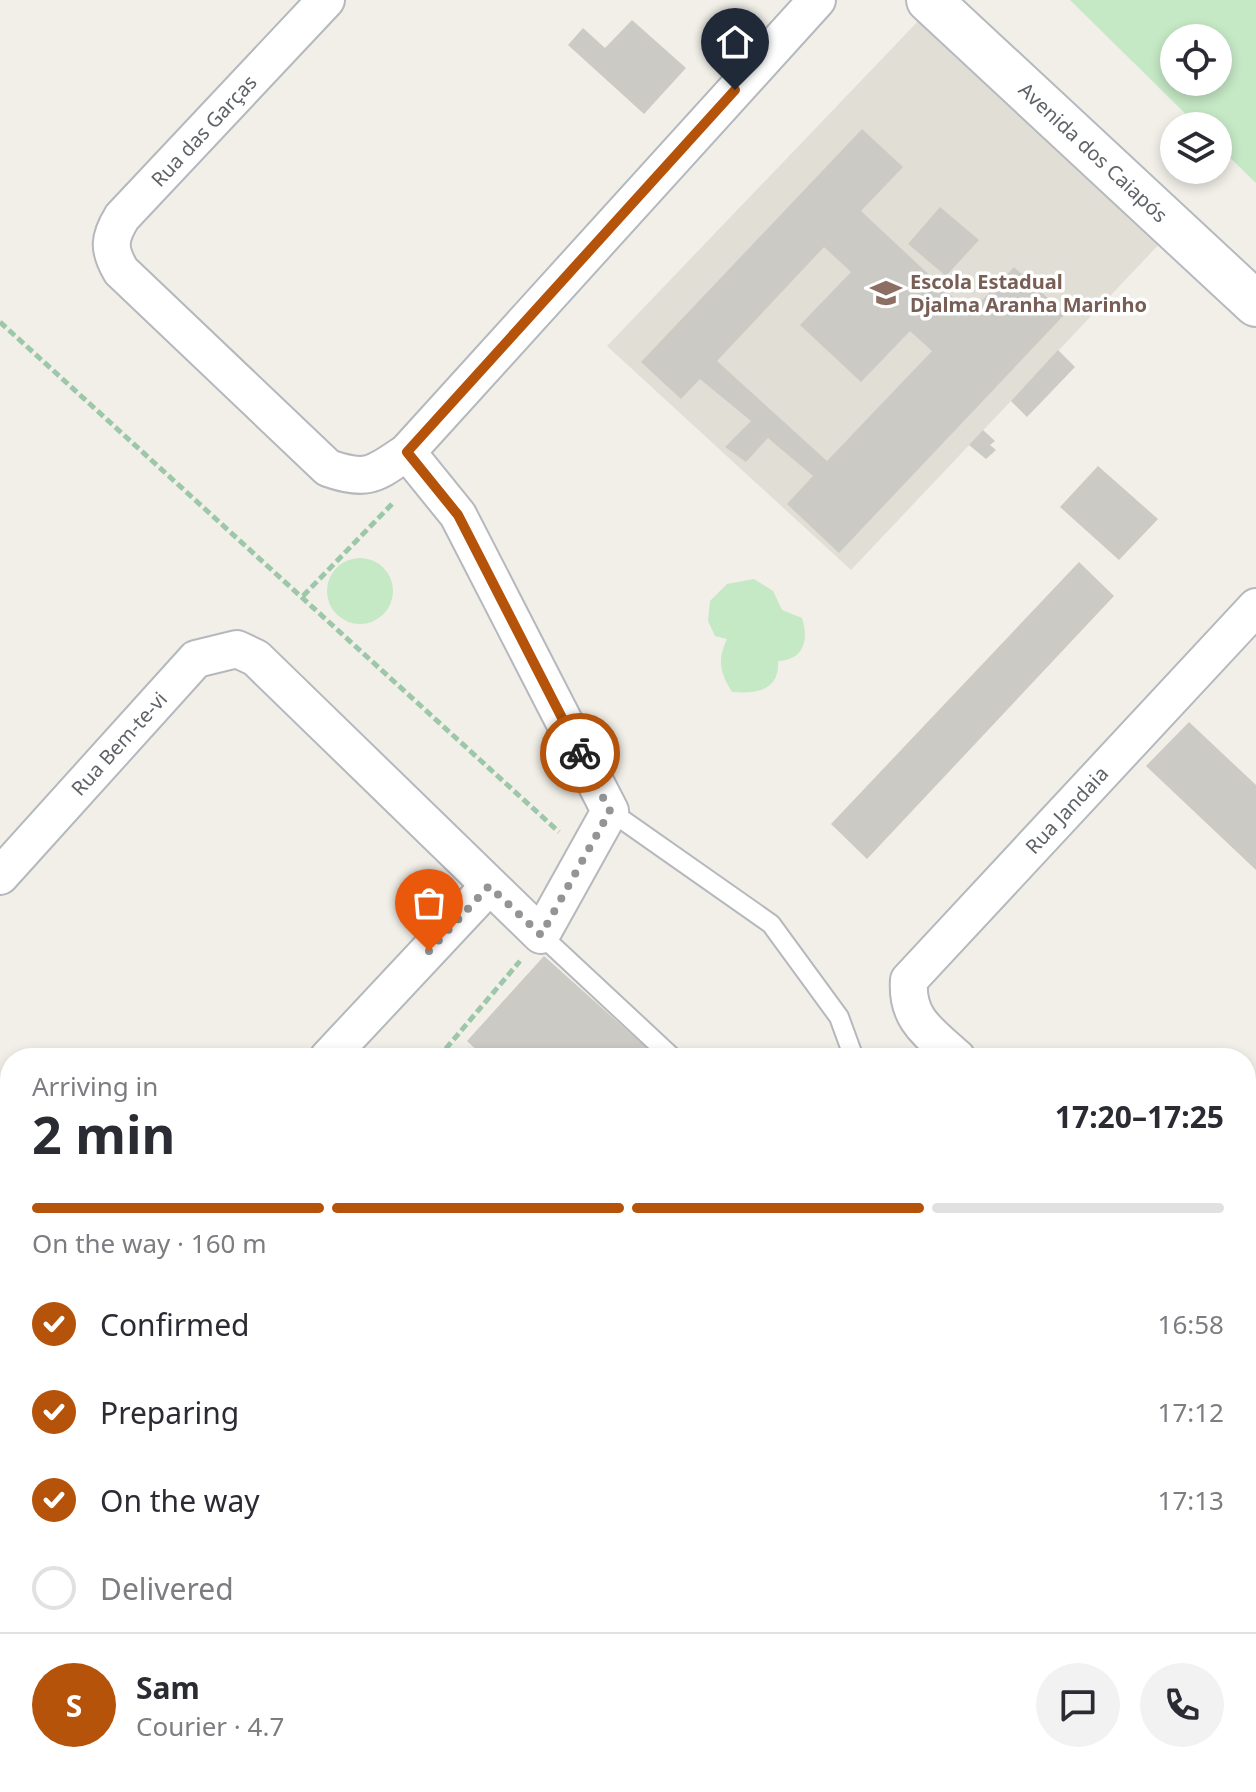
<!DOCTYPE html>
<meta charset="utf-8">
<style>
body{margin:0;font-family:"Noto Sans",sans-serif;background:#f2f2f3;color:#2b2b33;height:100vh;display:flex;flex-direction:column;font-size:30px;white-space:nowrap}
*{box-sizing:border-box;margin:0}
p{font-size:26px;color:#7c7c81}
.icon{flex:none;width:44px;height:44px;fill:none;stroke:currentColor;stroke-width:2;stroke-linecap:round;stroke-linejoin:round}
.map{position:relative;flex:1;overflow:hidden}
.drawer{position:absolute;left:0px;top:1048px;width:1256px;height:744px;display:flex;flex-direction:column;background:#fff;border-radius:32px 32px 0 0;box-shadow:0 4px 12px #0003}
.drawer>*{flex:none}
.tools{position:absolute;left:1160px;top:24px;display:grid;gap:16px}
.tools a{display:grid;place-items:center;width:72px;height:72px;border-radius:50%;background:#fff;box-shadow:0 4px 12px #0003;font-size:40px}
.pin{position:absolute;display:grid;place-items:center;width:68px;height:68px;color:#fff;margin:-82px -34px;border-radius:50% 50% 50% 0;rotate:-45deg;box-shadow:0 0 8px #0007}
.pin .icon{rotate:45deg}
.courier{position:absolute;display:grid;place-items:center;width:80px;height:80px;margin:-40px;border:6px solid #b45309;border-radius:50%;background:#fff;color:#222;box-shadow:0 2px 10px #0007}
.overview em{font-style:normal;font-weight:700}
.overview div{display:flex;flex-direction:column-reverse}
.overview{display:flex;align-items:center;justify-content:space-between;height:136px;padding:0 32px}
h1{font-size:52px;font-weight:700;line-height:60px}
.bar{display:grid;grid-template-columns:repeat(4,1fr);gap:12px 8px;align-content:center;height:96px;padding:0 32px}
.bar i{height:10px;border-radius:6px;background:#e1e1e2}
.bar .current{background:#b45309}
.bar p{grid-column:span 4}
.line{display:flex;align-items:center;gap:20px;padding:0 32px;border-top:2px solid #e1e1e2}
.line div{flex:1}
.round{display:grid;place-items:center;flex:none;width:84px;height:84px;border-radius:42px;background:#f2f2f3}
ol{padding:0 32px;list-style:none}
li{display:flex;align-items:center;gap:24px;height:88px}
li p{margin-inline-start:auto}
li .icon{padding:8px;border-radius:50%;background:#b45309;color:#fff;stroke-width:4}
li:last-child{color:#7c7c81}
li i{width:44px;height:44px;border:4px solid #e1e1e2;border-radius:50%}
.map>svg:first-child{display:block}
.education{fill:#e1ded6}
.green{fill:#c5e8c5;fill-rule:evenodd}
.building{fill:#cccac5;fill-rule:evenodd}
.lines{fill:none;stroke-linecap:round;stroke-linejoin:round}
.service-casing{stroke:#b5b8bc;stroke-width:22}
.minor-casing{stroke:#b5b8bc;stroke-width:40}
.tertiary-casing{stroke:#b5b8bc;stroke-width:48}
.secondary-casing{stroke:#b6babf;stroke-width:48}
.path{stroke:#9cc7a9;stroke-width:5;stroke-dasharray:8 4;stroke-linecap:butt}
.service{stroke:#fff;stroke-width:18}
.minor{stroke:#fff;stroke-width:36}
.tertiary{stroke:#fff;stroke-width:44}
.secondary{stroke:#fff;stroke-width:44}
.done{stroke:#929495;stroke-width:8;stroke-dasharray:0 14.4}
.route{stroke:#b45309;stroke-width:10}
.labels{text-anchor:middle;stroke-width:7;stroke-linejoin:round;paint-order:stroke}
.street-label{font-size:20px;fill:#5f6368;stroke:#fff}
.education-label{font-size:20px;font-weight:bold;fill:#785e54;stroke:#fff;text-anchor:start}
</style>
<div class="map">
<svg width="1256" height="1792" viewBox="0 0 1256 1792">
<rect width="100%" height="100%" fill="#f1efe8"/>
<path class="education" d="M923,16L1164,239L851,570L607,346Z"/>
<path class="green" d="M1070,0H1256V183L1218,146V126H1198ZM1174,38H1218V82H1174Z
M327 591a33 33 0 1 1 66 0a33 33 0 1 1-66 0Z
M754,579L773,591L782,610L802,618C809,640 804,660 778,661C780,691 755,694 732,692C720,672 717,661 727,639L715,636L708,621L710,601L727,584Z"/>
<path class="building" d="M632,20L686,68L644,114L568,45L583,28L605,48Z
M862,129L903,167L861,211L970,313L1014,267L1065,314L839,553L787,504L813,476L768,438L746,462L725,447L751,421L700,379L681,399L641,362ZM824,247L851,272L800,325L861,382L910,331L932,351L827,461L717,361Z
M940,207L979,240L946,276L908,244Z
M1058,350L1075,367L1027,417L1011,401Z
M983,430L995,441L990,445L996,450L986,459L969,445Z
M1098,466L1158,519L1119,560L1060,507Z
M1079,562L1114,596L867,859L831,824Z
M1189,722L1256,785V870L1146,766Z
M544,956L658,1058H485L467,1041Z
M243,1782H381L372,1792H254Z"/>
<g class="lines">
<defs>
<path id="service" d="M610,811L771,924L839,1017L854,1058
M541,935L673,1058
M160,1792H187"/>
<g id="minor">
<path d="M326,0L122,217C109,238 108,249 121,271L328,468C368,482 375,474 407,452L817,0"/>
<path id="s1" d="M0,876L196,659L237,649L256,658L541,935L610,811L458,515L407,452"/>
<path d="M328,1058L489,886"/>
<path id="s2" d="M957,1058C930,1033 906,1020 909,980L1256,607"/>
<path d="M1246,1160L1256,1150"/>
<path d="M0,1408L10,1398"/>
<path d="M1246,1702L1256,1691"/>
<path d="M652,1792L661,1782"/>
<path d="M1162,1792L1171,1782"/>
</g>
<path id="tertiary" d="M0,1781L11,1792"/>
<g id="secondary">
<path id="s3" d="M929,0L1256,304"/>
</g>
</defs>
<use href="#service" class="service-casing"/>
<use href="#minor" class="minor-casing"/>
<use href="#tertiary" class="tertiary-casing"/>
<use href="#secondary" class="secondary-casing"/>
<path class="path" d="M0,322L559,832
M303,596L392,504
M438,1058L520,961
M0,1461L10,1458
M452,1792L457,1782"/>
<use href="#service" class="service"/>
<use href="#minor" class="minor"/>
<use href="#tertiary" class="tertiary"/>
<use href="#secondary" class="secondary"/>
</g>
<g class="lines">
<path class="done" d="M429,951L489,886L541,935L610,811L580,753"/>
<path class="route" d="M580,753L458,515L407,452L735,90"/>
</g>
<defs>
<symbol id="school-bare" viewBox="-9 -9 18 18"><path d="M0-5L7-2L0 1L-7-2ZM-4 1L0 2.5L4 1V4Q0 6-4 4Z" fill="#8d6e63" stroke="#fff" stroke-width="2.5" paint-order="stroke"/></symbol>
</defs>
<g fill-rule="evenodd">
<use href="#school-bare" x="864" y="271" width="44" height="44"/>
</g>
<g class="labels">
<g class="street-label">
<text transform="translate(204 131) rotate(-47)" y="7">Rua das Garças</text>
<text dy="7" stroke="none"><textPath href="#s3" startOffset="224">Avenida dos Caiapós</textPath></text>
<text dy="7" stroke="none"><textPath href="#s1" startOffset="178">Rua Bem-te-vi</textPath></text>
<text dy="7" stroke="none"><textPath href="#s2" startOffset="328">Rua Jandaia</textPath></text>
</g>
<g class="education-label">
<text x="910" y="289">Escola Estadual<tspan x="910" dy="23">Djalma Aranha Marinho</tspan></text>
</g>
</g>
</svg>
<div class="tools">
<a><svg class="icon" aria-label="locate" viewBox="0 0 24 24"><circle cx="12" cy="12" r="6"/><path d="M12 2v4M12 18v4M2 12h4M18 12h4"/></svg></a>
<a><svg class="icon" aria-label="layers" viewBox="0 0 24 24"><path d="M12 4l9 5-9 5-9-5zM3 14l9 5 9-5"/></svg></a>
</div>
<div class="pin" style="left:429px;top:951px;background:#ea580c"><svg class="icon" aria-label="bag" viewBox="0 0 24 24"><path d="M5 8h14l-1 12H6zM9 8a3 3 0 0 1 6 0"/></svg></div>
<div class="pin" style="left:735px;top:90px;background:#1f2937"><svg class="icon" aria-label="home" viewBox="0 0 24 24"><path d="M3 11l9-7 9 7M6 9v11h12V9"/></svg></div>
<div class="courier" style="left:580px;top:753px"><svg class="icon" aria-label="bike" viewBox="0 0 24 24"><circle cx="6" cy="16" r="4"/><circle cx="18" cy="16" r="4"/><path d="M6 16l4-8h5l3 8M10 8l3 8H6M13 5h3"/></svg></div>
<section class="drawer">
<div class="overview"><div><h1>2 min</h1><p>Arriving in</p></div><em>17:20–17:25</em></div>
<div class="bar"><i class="current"></i><i class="current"></i><i class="current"></i><i></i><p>On the way · 160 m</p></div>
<ol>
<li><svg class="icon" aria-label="check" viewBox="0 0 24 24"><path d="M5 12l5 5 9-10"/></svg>Confirmed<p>16:58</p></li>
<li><svg class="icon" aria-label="check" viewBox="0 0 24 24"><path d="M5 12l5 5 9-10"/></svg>Preparing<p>17:12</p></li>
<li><svg class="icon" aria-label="check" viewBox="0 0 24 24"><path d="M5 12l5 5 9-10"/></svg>On the way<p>17:13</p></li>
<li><i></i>Delivered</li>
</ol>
<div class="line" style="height:144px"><b class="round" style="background:#b45309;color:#fff">S</b><div><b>Sam</b><p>Courier · 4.7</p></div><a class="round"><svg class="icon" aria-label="chat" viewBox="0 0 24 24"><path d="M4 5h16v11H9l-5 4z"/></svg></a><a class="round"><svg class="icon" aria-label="phone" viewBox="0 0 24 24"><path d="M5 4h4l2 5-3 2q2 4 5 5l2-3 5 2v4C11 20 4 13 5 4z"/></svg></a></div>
</section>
</div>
